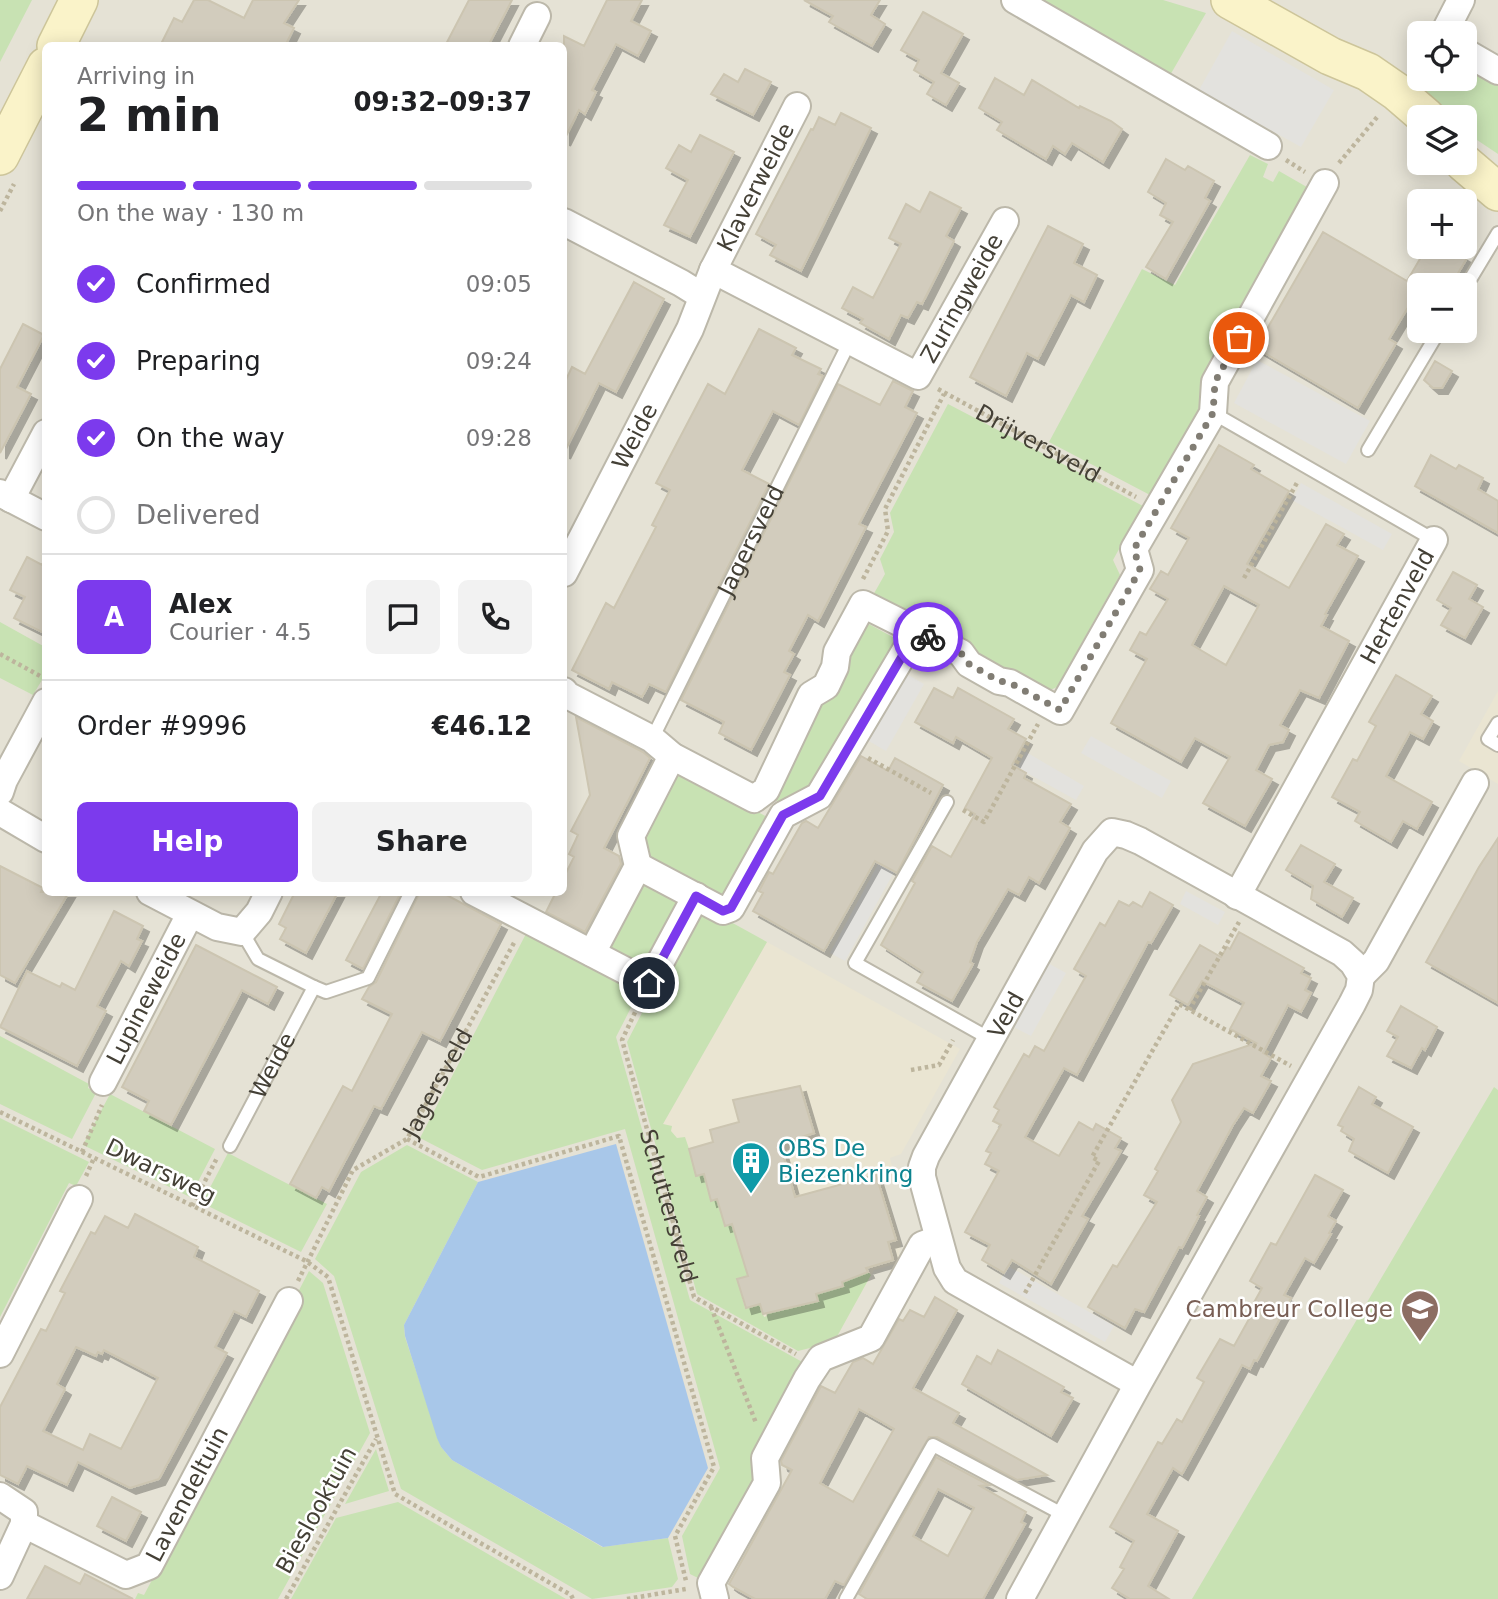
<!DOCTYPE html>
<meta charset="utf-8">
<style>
body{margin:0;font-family:"DejaVu Sans",sans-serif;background:#f2f2f2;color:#202124;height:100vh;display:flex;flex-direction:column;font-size:26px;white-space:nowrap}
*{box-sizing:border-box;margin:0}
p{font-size:23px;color:#757577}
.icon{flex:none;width:38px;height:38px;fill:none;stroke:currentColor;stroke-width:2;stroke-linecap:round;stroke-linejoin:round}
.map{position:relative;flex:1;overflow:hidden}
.drawer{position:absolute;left:42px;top:42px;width:525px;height:854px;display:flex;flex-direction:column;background:#fff;border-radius:10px;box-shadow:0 4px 18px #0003}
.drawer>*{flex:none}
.controls{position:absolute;left:1407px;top:21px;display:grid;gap:14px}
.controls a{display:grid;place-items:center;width:70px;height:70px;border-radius:10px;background:#fff;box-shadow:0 4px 18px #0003;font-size:35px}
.pin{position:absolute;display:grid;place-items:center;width:60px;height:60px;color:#fff;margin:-30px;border:4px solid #fff;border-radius:50%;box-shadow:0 2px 7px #0007}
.courier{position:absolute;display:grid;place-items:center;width:70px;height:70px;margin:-35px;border:5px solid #7c3aed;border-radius:50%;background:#fff;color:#222;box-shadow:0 2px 9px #0007}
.head em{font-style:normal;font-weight:700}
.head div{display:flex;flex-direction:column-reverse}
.head{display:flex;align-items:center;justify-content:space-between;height:119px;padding:0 35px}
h1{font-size:46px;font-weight:700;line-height:52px}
.bar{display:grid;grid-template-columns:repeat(4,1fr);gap:10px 7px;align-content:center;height:84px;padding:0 35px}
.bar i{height:9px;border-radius:5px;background:#e0e0e0}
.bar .active{background:#7c3aed}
.bar p{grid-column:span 4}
.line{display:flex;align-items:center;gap:18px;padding:0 35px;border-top:2px solid #e0e0e0}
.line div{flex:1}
.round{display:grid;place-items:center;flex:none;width:74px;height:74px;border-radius:10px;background:#f2f2f2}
ol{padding:0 35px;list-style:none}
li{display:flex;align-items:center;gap:21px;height:77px}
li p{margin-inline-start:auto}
li .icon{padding:7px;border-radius:50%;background:#7c3aed;color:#fff;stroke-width:4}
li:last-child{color:#757577}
li i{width:38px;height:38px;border:4px solid #e0e0e0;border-radius:50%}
.cta{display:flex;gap:14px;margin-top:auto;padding:14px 35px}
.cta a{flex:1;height:80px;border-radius:10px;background:#7c3aed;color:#fff;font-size:28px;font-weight:700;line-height:80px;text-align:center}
.cta a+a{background:#f2f2f2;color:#202124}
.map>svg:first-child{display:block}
.residential{fill:#e5e2d5;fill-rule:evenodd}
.education{fill:#eae5d2}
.green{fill:#c8e2b3}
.parking{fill:#e3e2de}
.water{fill:#a8c7e9}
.building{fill:#d2ccbd;stroke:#ccc5b1;stroke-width:2;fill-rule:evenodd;filter:url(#shadow)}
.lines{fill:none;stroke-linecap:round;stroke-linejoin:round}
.lane-casing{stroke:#bcb8aa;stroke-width:16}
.street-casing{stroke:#bcb8aa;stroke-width:30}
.secondary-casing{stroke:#cdc59a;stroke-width:40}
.path{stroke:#bdb59d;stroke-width:4.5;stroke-dasharray:3.5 3.5;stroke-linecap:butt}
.lane{stroke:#fff;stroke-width:12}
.street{stroke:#fff;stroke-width:26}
.secondary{stroke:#faf3c9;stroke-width:37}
.done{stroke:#817d74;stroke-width:7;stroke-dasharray:0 12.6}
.route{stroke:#7c3aed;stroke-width:9}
.labels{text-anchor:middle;stroke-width:5;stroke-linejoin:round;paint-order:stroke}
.street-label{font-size:23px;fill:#444036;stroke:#fff}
.culture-label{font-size:23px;fill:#0d838f;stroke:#fff;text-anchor:start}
.education-label{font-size:23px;fill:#785e54;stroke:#fff;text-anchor:end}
</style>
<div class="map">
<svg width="1498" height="1599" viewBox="0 0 1498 1599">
<defs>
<filter id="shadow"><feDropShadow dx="6" dy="6" stdDeviation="0" flood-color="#0004"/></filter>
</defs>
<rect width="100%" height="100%" fill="#f2efe7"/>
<path class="residential" d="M0,0H1498V1599H0ZM1419,33H1465V79H1419ZM46,46H564V892H46ZM1419,117H1465V163H1419ZM1419,201H1465V247H1419ZM1419,285H1465V331H1419Z"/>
<path class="education" d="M1498,691V784L1459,761Z
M767,942L960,1049L901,1154L890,1158L893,1170L881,1175L901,1243L898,1263L874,1270L834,1342L798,1351L713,1303L663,1124Z"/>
<path class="green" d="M0,0H32L0,62Z
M1032,0H1163L1206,13L1169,77Z
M1465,66L1498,86V154L1465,132V117H1450L1420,90L1430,79H1465Z
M1250,155L1268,164L1263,177L1273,182L1279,171L1312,190L1199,408L1150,495L1049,442L1142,269L1175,285Z
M948,404L1143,506L1113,560L1120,575L1057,687L1046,692L872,597L885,574L880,559L894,532L890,513Z
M0,622L45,647V675L33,695L0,678Z
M865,622L900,641L814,792L787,796L783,803L773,799Z
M675,769L773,820L725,905L648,862L639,838Z
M642,873L687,898L647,975L602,951Z
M698,904L767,942L663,1124L672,1126L671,1131L677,1138L685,1137L697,1172L695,1173L696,1176L705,1174L712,1196L709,1197L711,1201L720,1199L725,1226L735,1223L741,1246L739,1247L740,1250L749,1248L754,1274L737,1279L745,1308L760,1304L764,1317L767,1316V1313L790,1307L791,1309V1306L813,1300L818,1302L816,1292L838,1286H842L840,1278L868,1272L871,1275L834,1342L798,1351L697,1294L627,1042Z
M529,928L642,986L616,1037L690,1300L806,1364L760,1482L704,1581L690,1574L682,1536L720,1468L625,1129L482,1170L420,1138Z
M0,1036L89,1084L88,1088L96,1093L72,1139L0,1104Z
M1494,1087L1498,1090V1599H1192Z
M110,1094L215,1149L190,1197L83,1145Z
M0,1118L89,1162L76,1186L69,1183L0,1317Z
M407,1145L478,1182L404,1325L405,1337L441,1447L452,1460L602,1547L668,1538L678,1579L672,1587L592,1599L401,1489L334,1276L315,1259L361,1172Z
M228,1153L327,1204L301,1252L202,1203Z
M309,1271L323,1283L370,1433L278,1599H135L138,1593L144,1595L300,1302L295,1298Z
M376,1449L389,1491L345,1504Z
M398,1502L566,1599H291L336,1518Z"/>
<path class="parking" d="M1232,31L1334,90L1301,147L1199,90Z
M1257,360L1370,421L1346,464L1234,403Z
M1301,483L1392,534L1383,550L1292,500Z
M905,673L924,684L886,751L867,740Z
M1091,736L1171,781L1162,798L1081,753Z
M1026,752L1084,786L1076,800L1018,768Z
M878,864L894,872L845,961L830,953Z
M1186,891L1225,912L1218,925L1180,904Z
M1046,962L1066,973L1031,1036L1010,1025Z
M1008,1266L1114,1326L1105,1342L999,1283Z"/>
<path class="water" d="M616,1144L708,1468L668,1538L603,1547L452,1460L441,1447L437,1438L405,1336L404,1325L478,1182Z"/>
<path class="building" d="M194,0H208L244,18L253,0H299L284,23L294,28L285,46H160L174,18L182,22Z
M469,0H512L488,46H445Z
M607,0H642L631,21L651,31L638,56L616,44L592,90L596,92L585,114L579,110L564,140V36L584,46Z
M804,0H880L871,15L885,24L872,46L829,22L833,16Z
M923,12L963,34L941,73L959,83L946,105L927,94L934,82L914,70L919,60L901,50Z
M745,69L771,82L753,115L711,94L724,74L738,82Z
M995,78L1024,95L1032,80L1079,108L1080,106L1111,121L1122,129L1103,162L1072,143L1065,154L1053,146L1046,159L997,130L1002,122L979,108Z
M841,113L871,128L801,271L770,255L776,245L756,234L811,129L813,130L819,117L835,125Z
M700,135L734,152L690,237L664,225L688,180L666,168L679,145L691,152Z
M1166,159L1185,170L1188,166L1214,181L1205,198L1210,201L1166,279L1146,267L1173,222L1160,215L1166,203L1148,192Z
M930,192L961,208L946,236L954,241L922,304L917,302L908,318L901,315L889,339L860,323L863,319L842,308L853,287L873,298L901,244L889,238L906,204L920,212Z
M1048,226L1083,244L1074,263L1097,275L1084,302L1071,295L1038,359L1027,353L1006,396L970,377Z
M1323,232L1407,281L1427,247H1448L1467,258L1451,285H1415L1419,289L1389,339L1396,343L1358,408L1256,348Z
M634,282L664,299L616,392L599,383L564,453V384L572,367L585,374Z
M23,324L44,335L17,387L31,394L0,453V369Z
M759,329L796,348L792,355L821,369L818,374L823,376L799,425L773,411L742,470L769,484L666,692L649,684L642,697L612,682L609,689L572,670L606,603L614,608L656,527L652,525L670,490L656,483L708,384L725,394Z
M1435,361L1452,371L1442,388H1433L1424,380Z
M893,381L913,391L905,407L917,413L859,524L866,527L818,621L808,615L789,651L794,654L784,672L790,675L751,750L719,733L724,722L681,700L838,384L880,405Z
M1219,445L1254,465L1251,469L1289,491L1247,564L1289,588L1326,524L1344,534L1337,545L1358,556L1325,614L1327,615L1321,626L1349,641L1319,698L1300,690L1280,725L1289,730L1283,742L1269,745L1256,770L1272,779L1245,826L1203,803L1230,757L1195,738L1181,762L1111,723L1147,659L1130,650L1140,632L1146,635L1168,599L1150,589L1161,571L1168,575L1189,538L1171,528ZM1224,586L1259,605L1226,665L1192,645Z
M1431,455L1456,469L1459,465L1483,478L1478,489L1498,501V533L1415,486Z
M27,557L42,565L46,557V634L14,618L25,597L10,590Z
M1453,572L1477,585L1469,599L1483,607L1465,638L1441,625L1451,608L1437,600Z
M1396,675L1432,696L1421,714L1433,721L1423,739L1410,732L1386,776L1432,802L1417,829L1403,821L1391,842L1355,821L1360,812L1332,797L1353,759L1357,761L1376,726L1369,722Z
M934,688L953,698L958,688L1014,719L1008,729L1026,739L1012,765L1026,773L1024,778L1071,804L1060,822L1070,828L1039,883L1029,877L1019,895L1008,889L977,942L970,962L973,964L952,1001L917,982L923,972L881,945L915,883L912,881L932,846L951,857L975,814L965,808L992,758L956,737L953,743L915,722Z
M576,717L643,752L650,758L604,848L619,856L621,864L585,932L546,912L556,892H564V877L574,857L569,854L578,835L571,831L590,795Z
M861,756L888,771L895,758L943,785L897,873L875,861L824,951L753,911L763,893L759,891L769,872L773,874L802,823L806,821L818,828Z
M1498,838V1003L1426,962L1479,867Z
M1301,845L1335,864L1324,882L1353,898L1342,917L1311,899L1313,886L1286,870Z
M0,866L43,888L41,892H69L15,983L0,975Z
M295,892H338L306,953L280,939L286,928L279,924Z
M382,892H401L363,969L346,960Z
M420,892H441L501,924L440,1041L422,1032L381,1109L374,1106L329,1191L322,1187L316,1198L290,1184L343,1086L352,1091L392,1014L362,999L369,987L376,982Z
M1150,892L1173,905L1151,943L1148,942L1077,1075L1064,1068L1025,1137L1059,1156L1079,1122L1093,1130L1096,1124L1121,1138L1115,1148L1121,1151L1082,1216L1088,1219L1051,1284L1012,1260L1004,1273L982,1260L990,1245L965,1232L999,1171L985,1164L991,1153L986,1151L1001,1125L993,1121L999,1110L994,1107L1024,1054L1029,1057L1035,1046L1044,1051L1064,1015L1086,976L1074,969L1100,923L1105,926L1119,901L1129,906L1133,902L1142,907Z
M114,911L143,926L137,939L142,941L129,966L121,961L97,1006L106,1011L77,1066L0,1027L27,971L60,987L62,983L75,990Z
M1239,932L1304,968L1301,973L1311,978L1305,990L1311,993L1301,1012L1288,1005L1263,1053L1271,1058L1261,1076L1271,1081L1253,1113L1244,1108L1233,1125L1197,1191L1207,1197L1197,1215L1199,1216L1182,1248L1179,1247L1144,1312L1135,1309L1125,1328L1088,1307L1113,1265L1117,1267L1157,1202L1144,1195L1158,1171L1155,1169L1181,1122L1172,1100L1193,1064L1256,1043L1230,1029L1244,1003L1202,981L1188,1005L1170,995L1200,945L1221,957L1227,947L1230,949Z
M196,945L277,987L268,1004L242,990L171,1125L144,1111L149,1101L122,1087Z
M1401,1006L1437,1027L1425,1050L1422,1048L1411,1068L1387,1056L1398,1037L1387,1031Z
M800,1086L814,1133L780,1144L795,1197L876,1175L896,1240L888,1242L893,1260L866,1268L868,1272L842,1282L843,1286L816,1294L818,1301L763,1314L760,1304L746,1308L737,1279L748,1276L732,1224L725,1226L717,1199L711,1201L704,1174L696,1176L689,1149L713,1142L710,1130L739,1122L733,1100Z
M1359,1087L1376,1097L1372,1104L1413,1127L1388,1173L1349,1151L1354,1139L1341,1131L1343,1127L1338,1125Z
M1315,1175L1343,1190L1328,1216L1336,1221L1329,1233L1331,1234L1314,1263L1305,1258L1284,1295L1291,1298L1257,1361L1254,1360L1250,1369L1242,1365L1182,1474L1173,1468L1147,1514L1178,1531L1148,1586L1169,1599H1130L1112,1588L1124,1569L1120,1567L1134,1541L1110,1527L1158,1442L1162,1444L1177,1419L1182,1422L1204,1382L1197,1378L1220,1339L1234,1346L1254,1310L1251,1308L1262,1288L1250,1281L1271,1243L1276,1245Z
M135,1214L198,1247L194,1257L259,1291L246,1317L234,1311L215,1347L227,1353L159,1479L130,1488L78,1462L67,1485L27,1466L18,1484L0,1475V1407L41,1329L46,1331L65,1293L60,1291L91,1232L95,1234L105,1216L128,1228ZM76,1347L96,1356L98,1352L102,1354L104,1350L158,1378L121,1449L90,1434L83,1450L43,1431L65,1389L57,1384Z
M935,1297L957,1310L913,1388L959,1413L953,1423L1047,1475L1017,1480L937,1437H929L844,1585L835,1581L825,1599H755L733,1587L729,1584L792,1470L782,1465L781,1461L821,1386L835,1393L853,1362L863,1358L873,1364L899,1319L903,1321L910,1310L924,1317ZM859,1409L894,1429L853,1502L820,1483Z
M998,1350L1064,1387L1061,1392L1073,1398L1051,1436L962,1384L977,1356L991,1364Z
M936,1457L989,1485L980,1486L1026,1512L1021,1522L1025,1524L983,1599H867L859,1594ZM938,1489L974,1508L948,1556L913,1536Z
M112,1497L141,1512L126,1541L97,1526Z
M45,1566L80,1584L85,1574L133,1599H27Z"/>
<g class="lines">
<defs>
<g id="lane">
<path d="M1465,288L1498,233"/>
<path d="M1213,413L1434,540"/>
<path d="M1368,450L1439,331"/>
<path d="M1498,723L1488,739L1498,745"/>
<path id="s4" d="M652,739L850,341"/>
<path d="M947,802L855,963L992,1040"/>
<path d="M242,932L258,959L314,987"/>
<path id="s5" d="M230,1146L314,987L326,992L368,978L411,892"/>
<path d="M846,1599L933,1445L1066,1516"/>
</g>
<g id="street">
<path d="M1015,0L1268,146"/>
<path d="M1444,33L1461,0"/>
<path d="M522,46L537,16"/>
<path d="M1465,52L1498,71"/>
<path d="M564,222L681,283L702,296"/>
<path id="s6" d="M713,270L797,106"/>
<path d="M0,493L46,517"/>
<path d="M11,499L46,433"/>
<path id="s7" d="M564,573L690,329L713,270L918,376L1005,221"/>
<path d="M564,691L567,695L652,739L672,756L754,799L766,790L811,695L826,686L835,667L837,652L863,604L961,653L969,664L999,681L1010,683L1060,711L1140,570L1134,549L1213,413L1215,382L1325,183"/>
<path d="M0,792L4,780L46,702"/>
<path d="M0,812L46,839"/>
<path d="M638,866L723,911L731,908L783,815L819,796L917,631"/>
<path d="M150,892L217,927L242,932L259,912L269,892"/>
<path d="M474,892L649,983L696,896"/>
<path id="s8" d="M1237,896L1434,540"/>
<path d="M592,953L638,866L631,836L672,756"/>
<path d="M1361,976L1376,961L1475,783"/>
<path id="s9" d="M103,1082L190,914"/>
<path d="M0,1354L79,1199"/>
<path d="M0,1496L24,1512V1524L0,1576"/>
<path id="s10" d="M24,1524L126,1575L149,1566L289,1301"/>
<path d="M715,1599L711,1583L767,1483L765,1458L807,1379L821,1358L871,1338L922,1245L938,1239"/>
<path d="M1020,1599L1138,1384L1352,1004L1359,990L1361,976L1353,963L1342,953L1140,841L1126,835L1112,832L1095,851L926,1156L922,1167V1177L947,1268L955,1281L1138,1384"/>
</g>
<path id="secondary" d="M1230,0L1330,56L1368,72L1397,92L1426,117
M56,46L79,0
M0,156L46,66
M1464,163L1498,192"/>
</defs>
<use href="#lane" class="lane-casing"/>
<use href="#street" class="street-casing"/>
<use href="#secondary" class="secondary-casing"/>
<g class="path">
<path d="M1286,160L1305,172"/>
<path d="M1339,163L1378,116"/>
<path d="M0,211L14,184"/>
<path id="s1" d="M938,389L1136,497"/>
<path d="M1244,578L1298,481"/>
<path d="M863,579L888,531L885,509L944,394"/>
<path d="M0,654L42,677"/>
<path d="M868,758L931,793"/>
<path d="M963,810L984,822L1038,724"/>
<path id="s2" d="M638,1006L622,1040L694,1297L796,1354"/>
<path d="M1189,1010L1239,922"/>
<path d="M911,1070L939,1065L953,1040"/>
<path d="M0,1112L306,1261L328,1277L395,1494L571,1595L573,1599"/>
<path d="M407,1139L479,1177L619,1136L714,1467L675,1536L686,1581"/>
<path d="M82,1152L102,1105"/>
<path d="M86,1176L94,1158"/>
<path d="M192,1206L217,1158"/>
<path id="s3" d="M298,1281L353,1170L407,1139L515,941"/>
<path d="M1025,1293L1099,1161L1092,1157L1179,1004L1291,1066"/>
<path d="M711,1307L756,1423"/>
<path d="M286,1599L376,1439"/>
<path d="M627,1599L686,1589"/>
</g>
<use href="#lane" class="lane"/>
<use href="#street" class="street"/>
<use href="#secondary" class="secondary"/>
</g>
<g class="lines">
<path class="done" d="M928,637L961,653L969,664L999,681L1010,683L1060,710L1140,570L1134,549L1213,413L1215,382L1239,338"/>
<path class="route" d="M649,983L696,896L723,911L731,908L783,815L820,796L917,631L928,637"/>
</g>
<defs>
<symbol id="building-pin" viewBox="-11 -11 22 30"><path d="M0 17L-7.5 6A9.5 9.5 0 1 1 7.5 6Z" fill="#0f9aa8" stroke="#fff"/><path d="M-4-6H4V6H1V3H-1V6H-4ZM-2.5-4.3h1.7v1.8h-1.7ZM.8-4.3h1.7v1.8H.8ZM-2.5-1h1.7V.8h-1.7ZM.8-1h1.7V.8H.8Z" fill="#fff"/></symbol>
<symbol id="school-pin" viewBox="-11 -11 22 30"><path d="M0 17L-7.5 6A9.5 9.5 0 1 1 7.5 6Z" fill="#8d6e63" stroke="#fff"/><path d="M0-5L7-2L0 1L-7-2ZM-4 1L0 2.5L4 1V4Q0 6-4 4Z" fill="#fff"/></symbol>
</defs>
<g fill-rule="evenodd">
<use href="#building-pin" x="729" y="1139" width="44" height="60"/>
<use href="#school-pin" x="1398" y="1287" width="44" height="60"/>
</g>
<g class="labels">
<g class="street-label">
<text dy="8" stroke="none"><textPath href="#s6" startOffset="93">Klaverweide</textPath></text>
<text dy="8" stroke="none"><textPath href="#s7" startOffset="658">Zuringweide</textPath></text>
<text dy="8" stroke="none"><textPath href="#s7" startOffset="154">Weide</textPath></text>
<text dy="8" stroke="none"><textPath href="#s1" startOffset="114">Drijversveld</textPath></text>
<text dy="8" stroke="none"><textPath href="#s4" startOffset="222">Jagersveld</textPath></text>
<text dy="8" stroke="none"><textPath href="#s8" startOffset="331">Hertenveld</textPath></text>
<text dy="8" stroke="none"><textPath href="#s9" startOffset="94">Lupineweide</textPath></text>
<text transform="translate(1006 1015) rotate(-61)" y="8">Veld</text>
<text dy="8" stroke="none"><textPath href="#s5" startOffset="91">Weide</textPath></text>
<text dy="8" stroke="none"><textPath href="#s3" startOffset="250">Jagersveld</textPath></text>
<text transform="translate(161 1171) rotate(26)" y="8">Dwarsweg</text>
<text dy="8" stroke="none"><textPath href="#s2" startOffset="210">Schuttersveld</textPath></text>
<text dy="8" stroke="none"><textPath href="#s10" startOffset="220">Lavendeltuin</textPath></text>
<text transform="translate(316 1510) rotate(-61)" y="8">Bieslooktuin</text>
</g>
<g class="culture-label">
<text x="778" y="1156">OBS De<tspan x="778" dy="26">Biezenkring</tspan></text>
</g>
<g class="education-label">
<text x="1393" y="1317">Cambreur College</text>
</g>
</g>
</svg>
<div class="controls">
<a><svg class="icon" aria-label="locate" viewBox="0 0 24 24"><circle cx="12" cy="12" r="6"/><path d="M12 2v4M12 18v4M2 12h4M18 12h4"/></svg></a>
<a><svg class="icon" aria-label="layers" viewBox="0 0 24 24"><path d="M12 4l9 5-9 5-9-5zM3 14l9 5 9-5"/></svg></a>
<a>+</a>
<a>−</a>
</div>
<div class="pin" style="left:1239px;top:338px;background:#ea580c"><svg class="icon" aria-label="bag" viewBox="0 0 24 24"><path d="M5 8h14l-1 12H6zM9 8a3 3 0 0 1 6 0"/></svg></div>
<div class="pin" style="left:649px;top:983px;background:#1f2937"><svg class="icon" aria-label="home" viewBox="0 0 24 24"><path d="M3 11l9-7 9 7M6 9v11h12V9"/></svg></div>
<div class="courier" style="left:928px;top:637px"><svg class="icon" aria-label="bike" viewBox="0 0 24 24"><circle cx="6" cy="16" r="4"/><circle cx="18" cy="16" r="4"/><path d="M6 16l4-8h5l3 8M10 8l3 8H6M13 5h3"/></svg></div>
<section class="drawer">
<div class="head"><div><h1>2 min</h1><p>Arriving in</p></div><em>09:32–09:37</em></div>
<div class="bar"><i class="active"></i><i class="active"></i><i class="active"></i><i></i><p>On the way · 130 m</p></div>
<ol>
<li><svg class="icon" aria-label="check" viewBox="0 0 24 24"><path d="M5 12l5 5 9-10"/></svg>Confirmed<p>09:05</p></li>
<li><svg class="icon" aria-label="check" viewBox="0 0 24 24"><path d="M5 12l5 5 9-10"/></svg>Preparing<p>09:24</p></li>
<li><svg class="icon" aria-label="check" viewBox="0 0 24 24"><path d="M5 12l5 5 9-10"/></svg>On the way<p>09:28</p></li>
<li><i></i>Delivered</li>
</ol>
<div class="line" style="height:126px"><b class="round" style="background:#7c3aed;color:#fff">A</b><div><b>Alex</b><p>Courier · 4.5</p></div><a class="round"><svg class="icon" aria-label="chat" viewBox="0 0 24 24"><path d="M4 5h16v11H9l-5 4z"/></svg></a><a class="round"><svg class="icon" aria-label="phone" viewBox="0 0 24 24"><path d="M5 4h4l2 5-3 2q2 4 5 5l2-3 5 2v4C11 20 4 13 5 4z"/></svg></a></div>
<div class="line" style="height:91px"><div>Order #9996</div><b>€46.12</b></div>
<div class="cta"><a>Help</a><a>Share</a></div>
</section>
</div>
